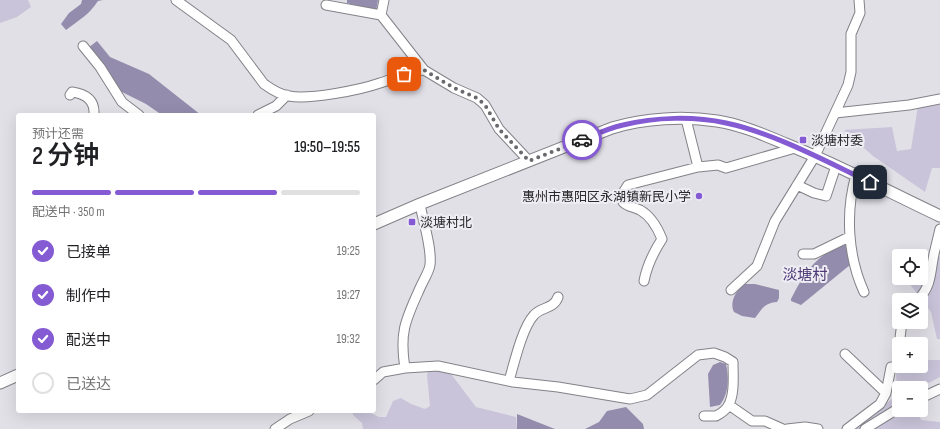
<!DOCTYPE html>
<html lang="zh">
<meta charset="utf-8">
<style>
body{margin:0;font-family:"Sofia Sans Condensed","Noto Sans SC",sans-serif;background:#f6f6f6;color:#202124;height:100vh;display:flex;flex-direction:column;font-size:15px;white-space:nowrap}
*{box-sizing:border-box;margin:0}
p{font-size:13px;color:#757577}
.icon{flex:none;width:22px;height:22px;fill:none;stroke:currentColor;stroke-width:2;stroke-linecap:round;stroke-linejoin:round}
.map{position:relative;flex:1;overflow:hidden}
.drawer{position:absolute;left:16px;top:113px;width:360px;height:300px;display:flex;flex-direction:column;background:#fff;border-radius:4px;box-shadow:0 4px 16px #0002}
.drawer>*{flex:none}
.controls{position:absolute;left:892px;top:249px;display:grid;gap:8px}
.controls a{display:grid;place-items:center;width:36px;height:36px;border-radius:4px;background:#fff;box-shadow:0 4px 16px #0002;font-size:20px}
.pin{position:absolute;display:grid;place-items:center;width:34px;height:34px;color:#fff;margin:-17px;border-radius:8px;box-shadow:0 2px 6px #0006}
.courier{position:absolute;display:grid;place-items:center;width:40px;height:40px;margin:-20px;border:3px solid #855bd4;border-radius:50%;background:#fff;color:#222;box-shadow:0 1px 5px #0007}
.summary em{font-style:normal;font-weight:600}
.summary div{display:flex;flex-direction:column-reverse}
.summary{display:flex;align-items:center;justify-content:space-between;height:68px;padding:0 16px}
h1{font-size:26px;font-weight:600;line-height:30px}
.bar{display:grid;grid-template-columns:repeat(4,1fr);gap:6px 4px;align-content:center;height:48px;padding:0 16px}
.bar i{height:5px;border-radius:3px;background:#e0e0e0}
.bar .on{background:#855bd4}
.bar p{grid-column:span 4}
ol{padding:0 16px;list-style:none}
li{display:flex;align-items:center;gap:12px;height:44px}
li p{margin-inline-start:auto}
li .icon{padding:4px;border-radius:50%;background:#855bd4;color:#fff;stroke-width:4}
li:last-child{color:#757577}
li i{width:22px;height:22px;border:2px solid #e0e0e0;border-radius:50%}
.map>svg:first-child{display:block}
.green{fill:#c9c4d9}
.water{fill:#948cad}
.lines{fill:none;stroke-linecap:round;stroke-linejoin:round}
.minor-casing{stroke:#838288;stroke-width:11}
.major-casing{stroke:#838288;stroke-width:13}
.minor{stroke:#fff;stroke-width:9}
.major{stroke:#fff;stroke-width:11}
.done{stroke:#6a686d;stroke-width:4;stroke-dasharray:0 7.2}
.route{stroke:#855bd4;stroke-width:5}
.poi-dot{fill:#855bd4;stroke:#efedf4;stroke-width:1.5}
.labels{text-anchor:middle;stroke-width:4;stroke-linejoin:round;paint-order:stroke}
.poi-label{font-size:13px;fill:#29282b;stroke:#efedf4;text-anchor:start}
.quarter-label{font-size:15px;fill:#4d3a76;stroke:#efedf4}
</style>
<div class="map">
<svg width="940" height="429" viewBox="0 0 940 429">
<rect width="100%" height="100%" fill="#e2e0e7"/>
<path class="green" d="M0,0H28L31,7L17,17L0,23Z
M940,103V168H932L925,192L873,156L844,130L892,127L897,151L911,149L918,106Z
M940,256V339H937L931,312L909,283L908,278H921V266L936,261Z
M921,360H940V377L919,388H899V410H917L921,420L940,422V429H854L897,395L896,373L904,366H921Z
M430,363L445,366L476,407L516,417L517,429H363L362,423L354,416L351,411H367L379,417H386L393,401L401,398L411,404L425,409L430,406L427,375Z"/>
<path class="water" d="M82,0H103L98,1C89,15 79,20 66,30L61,24L69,13L81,4Z
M347,0H378L376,11L347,3Z
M97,41L110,57L149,74L201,115H162L146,104L116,89L88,48Z
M845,245H848L850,265L801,305L791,301V299C799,283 809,265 825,254C830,250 838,247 845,245Z
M744,284H755L779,290V298L777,302C764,303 762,309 755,318L742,316L734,312C729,302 736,291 744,284Z
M720,362L726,364C729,379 729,393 720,405L710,407L708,374L713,365Z
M626,407L643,424L644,429H585L599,422L607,411Z
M517,414L555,429H517Z"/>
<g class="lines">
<defs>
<path id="minor" d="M176,0L231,40L264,84C271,89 280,95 289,96C309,100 360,90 380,83C395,78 408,71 424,70
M326,5L381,15L424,70L454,88L477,98L485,105L499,129L529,161
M381,15L384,0
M83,46L100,67L122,102L139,115
M70,95L72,92C86,94 95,100 94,115
M835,113L909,105L940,99
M258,115L276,106L287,95
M686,119L698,167
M856,175C845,213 848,257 864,292
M797,185L814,193L826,196L836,166
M420,204C423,222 432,247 430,265C429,272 423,281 420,288C406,319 399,332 405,368L438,366L513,382L558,387L630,399L647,395L698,355L714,353L725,357L733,362C733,375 735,395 728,406C725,411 720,414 716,416H704
M803,254H814L849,237
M644,281C647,265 653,253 662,239C658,229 651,216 640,210C634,207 628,207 623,202V193L628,185L698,167L718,165L726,168L795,148
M731,290L757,266L775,221L815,156L848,85L851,72V34L860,13L859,0
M918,300C932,285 930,273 934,254C936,246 938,237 940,229
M900,338L902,322
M845,354L886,393
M374,380L383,372L405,368
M509,381C514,364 522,328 534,315C541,307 554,309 558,297
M921,398L940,389
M729,405L752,421H765L783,429
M275,429L290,419L309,411
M787,429L805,427L818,429
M847,429L880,404L886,393L891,367
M865,429L899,408"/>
<path id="major" d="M374,224L420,204L612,128C645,118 684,116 717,121C742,125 764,135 786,144C839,165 889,192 940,216
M0,383L18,375"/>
</defs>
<use href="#minor" class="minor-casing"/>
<use href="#major" class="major-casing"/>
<use href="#minor" class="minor"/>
<use href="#major" class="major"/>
</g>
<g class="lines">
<path class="done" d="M404,74L413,71L424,70L454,88L477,98L485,105L499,129L529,161L582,140"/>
<path class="route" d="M582,140C596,134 609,128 623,125C655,117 694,116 726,123C774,133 825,161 870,182"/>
</g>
<g class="poi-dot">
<rect x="799" y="136" width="8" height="8" rx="2"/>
<circle cx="699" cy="196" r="4"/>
<rect x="408" y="218" width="8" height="8" rx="2"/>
</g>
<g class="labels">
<g class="poi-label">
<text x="811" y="145">淡塘村委</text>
<text x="691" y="201" text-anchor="end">惠州市惠阳区永湖镇新民小学</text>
<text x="420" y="227">淡塘村北</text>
</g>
<g class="quarter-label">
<text x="805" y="280">淡塘村</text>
</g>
</g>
</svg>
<div class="controls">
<a><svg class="icon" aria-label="locate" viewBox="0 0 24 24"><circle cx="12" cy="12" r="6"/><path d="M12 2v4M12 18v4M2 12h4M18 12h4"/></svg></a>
<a><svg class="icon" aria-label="layers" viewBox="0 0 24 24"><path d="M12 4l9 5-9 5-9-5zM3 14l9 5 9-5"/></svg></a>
<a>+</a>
<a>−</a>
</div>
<div class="pin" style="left:404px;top:74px;background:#ea580c"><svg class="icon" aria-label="bag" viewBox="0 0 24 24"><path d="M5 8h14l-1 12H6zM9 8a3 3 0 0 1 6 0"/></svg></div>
<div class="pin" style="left:870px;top:182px;background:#1f2937"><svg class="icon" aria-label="home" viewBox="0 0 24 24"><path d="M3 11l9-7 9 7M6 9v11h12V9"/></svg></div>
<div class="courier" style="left:582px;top:140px"><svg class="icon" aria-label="car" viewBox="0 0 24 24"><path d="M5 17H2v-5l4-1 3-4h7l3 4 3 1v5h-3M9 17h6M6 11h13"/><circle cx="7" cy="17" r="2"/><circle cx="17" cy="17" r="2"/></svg></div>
<section class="drawer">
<div class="summary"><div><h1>2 分钟</h1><p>预计还需</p></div><em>19:50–19:55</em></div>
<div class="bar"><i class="on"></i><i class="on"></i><i class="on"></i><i></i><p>配送中 · 350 m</p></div>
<ol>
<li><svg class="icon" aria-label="check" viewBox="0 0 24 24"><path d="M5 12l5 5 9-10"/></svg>已接单<p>19:25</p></li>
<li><svg class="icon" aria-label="check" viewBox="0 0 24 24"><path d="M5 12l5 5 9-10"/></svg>制作中<p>19:27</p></li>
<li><svg class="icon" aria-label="check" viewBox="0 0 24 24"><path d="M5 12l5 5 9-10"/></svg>配送中<p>19:32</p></li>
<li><i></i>已送达</li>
</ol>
</section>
</div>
